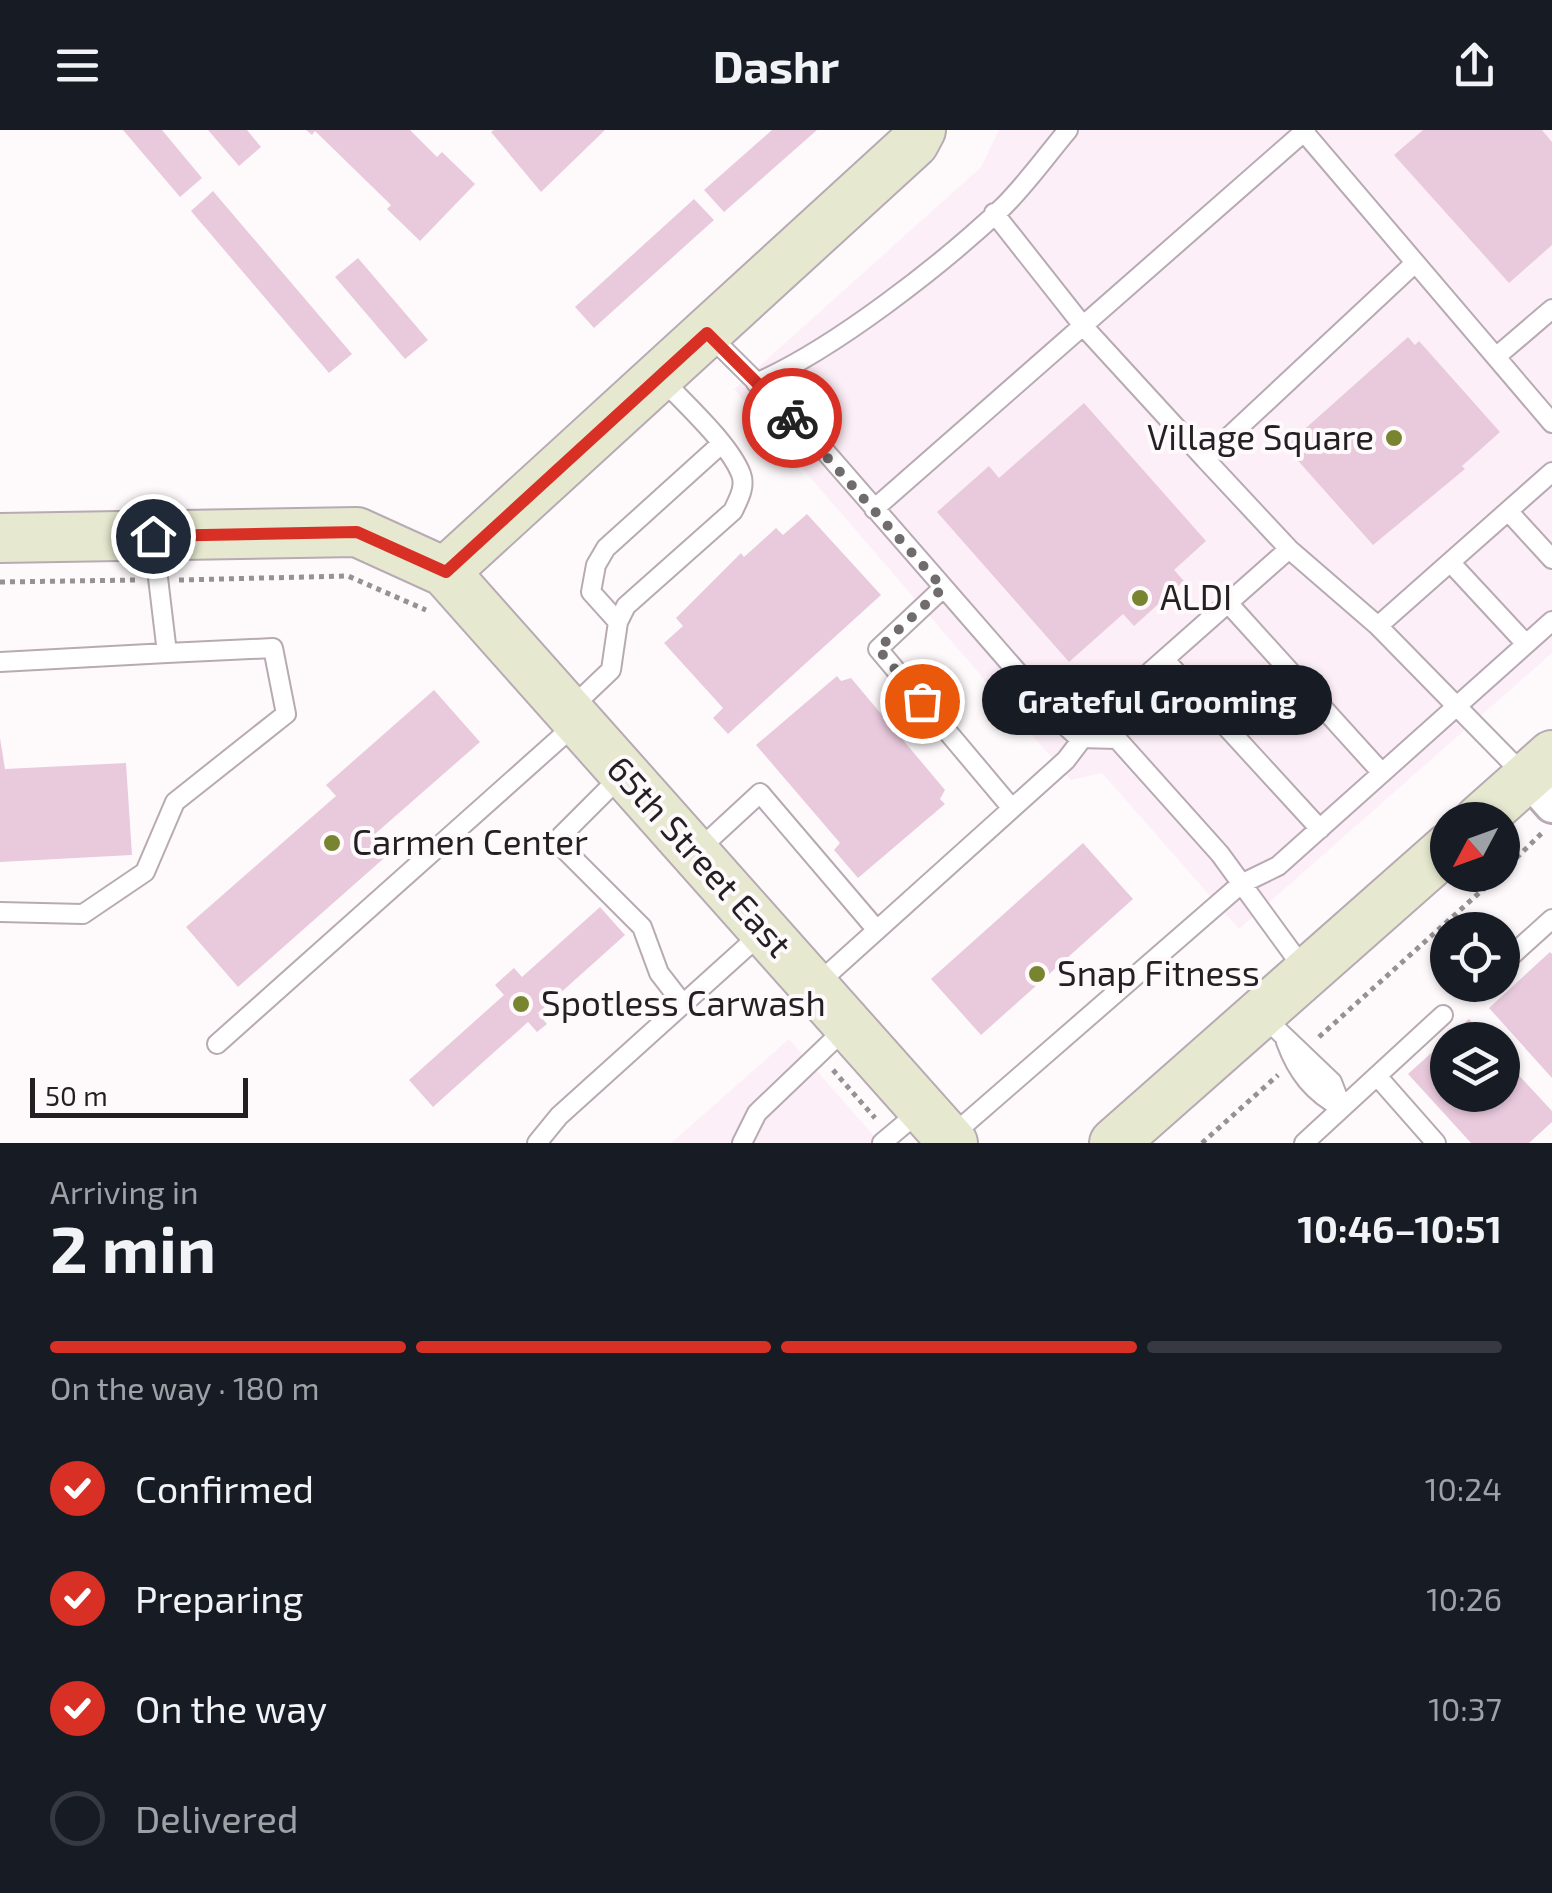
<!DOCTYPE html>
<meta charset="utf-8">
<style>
body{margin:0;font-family:"Exo 2",sans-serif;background:#20242c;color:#f1f3f6;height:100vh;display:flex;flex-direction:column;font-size:38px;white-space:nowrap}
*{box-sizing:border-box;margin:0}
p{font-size:32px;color:#9ea1a6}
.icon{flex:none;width:55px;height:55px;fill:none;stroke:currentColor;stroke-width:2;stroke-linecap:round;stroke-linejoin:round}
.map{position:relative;height:1013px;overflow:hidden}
.panel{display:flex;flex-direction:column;background:#171b24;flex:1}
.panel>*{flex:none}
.needle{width:65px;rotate:229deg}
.buttons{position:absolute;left:1430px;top:672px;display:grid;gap:20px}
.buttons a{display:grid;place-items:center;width:90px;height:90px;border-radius:50%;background:#171b24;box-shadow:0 2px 8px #0004;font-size:50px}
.scale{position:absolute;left:30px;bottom:25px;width:218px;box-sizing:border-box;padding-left:10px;border:5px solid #241f22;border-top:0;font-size:28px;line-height:35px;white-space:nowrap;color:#241f22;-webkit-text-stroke:8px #fefafc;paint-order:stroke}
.pin{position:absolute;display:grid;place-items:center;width:85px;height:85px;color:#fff;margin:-42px;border:5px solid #fff;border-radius:50%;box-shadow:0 2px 10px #0007}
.courier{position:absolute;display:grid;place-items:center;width:100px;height:100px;margin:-50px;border:8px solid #d93025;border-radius:50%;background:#fff;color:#222;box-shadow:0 2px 12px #0007}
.bubble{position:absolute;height:70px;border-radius:35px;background:#171b24;box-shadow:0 2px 8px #0004;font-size:32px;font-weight:700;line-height:70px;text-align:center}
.headline em{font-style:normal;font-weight:700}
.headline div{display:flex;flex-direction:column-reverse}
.headline{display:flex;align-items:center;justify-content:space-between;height:170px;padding:0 50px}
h1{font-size:65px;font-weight:700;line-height:75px}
.bar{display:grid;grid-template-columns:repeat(4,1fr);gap:15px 10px;align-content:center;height:120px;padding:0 50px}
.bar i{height:12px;border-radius:8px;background:#363941}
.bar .selected{background:#d93025}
.bar p{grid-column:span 4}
ol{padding:0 50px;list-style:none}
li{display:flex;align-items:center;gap:30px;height:110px}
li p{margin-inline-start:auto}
li .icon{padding:10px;border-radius:50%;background:#d93025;color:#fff;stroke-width:4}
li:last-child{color:#9ea1a6}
li i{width:55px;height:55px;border:5px solid #363941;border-radius:50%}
header{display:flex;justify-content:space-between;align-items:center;height:130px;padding:0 50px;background:#171b24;font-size:45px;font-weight:700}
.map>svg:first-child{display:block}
.built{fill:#fdeff7}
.building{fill:#e9cadd}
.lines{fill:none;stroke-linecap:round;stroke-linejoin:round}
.lane-casing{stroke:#b8aab3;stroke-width:22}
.street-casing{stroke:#b8aab3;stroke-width:38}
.secondary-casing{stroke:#b8aab3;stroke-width:52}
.path{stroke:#969194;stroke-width:5;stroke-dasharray:5 5;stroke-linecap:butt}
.lane{stroke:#fff;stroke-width:18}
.street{stroke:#fff;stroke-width:32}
.secondary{stroke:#e6e9cf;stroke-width:48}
.done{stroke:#706c6e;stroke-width:10;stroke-dasharray:0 18}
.route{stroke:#d93025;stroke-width:12}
.poi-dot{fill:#798431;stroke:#fefafc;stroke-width:4}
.labels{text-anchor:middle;stroke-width:8;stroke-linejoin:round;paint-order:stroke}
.poi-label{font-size:35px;fill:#241f22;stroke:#fefafc;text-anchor:start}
.street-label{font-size:35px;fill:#241f22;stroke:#fefafc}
</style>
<header><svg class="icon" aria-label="menu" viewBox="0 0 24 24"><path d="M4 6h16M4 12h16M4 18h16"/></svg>Dashr<svg class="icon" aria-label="share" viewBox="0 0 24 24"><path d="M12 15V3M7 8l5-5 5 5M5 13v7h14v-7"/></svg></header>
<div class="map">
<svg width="1552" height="1013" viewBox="0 0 1552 1013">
<rect width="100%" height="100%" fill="#fefafc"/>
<path class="built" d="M999,0H1552V523L1239,799L1102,643L1071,650L734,259L981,37Z
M789,909L880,1013H671Z"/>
<path class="building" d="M123,0H162L202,48L180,67Z
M208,0H247L261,17L239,36Z
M306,0H410L437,27L442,22L475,54L420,111L387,79L391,75L315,1L312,5Z
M494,0H605L541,62L491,2Z
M772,0H817L724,82L704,60Z
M1423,0H1542L1552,12V115L1509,153L1394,25Z
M213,61L352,224L329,243L191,81Z
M694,69L714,90L594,198L575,177Z
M358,128L428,210L405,229L335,147Z
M1408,207L1415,215L1419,211L1500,302L1462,336L1465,339L1373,415L1292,324L1296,321L1289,313Z
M1084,273L1206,411L1174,440L1184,451L1134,496L1123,484L1069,532L937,382L989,336L999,348Z
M807,384L881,465L728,604L713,588L723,578L664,513L683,496L676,488L741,423L744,427L776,398L783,405Z
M837,546L841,551L851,548L945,660L940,669L945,674L858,748L834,720L840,713L756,615Z
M434,560L480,612L375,704L391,722L238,857L186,797L336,666L326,655Z
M0,608L5,639L126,633L132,725L0,732Z
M1083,713L1133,769L981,905L931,849Z
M600,777L625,805L538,883L547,894L537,902L528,892L433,977L409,950L504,865L495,855L514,838L522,847Z
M1550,822L1552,824V948L1489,878Z
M1469,889L1487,910H1448V965H1502V927L1552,981V992L1529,1013H1471L1408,944Z"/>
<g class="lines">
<defs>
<path id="lane" d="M1304,2L1552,293
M994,83L1084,197L1205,329
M1415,133L1205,329L1289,419L1378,496L1526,647
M707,203L817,312L1061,592L1079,608L1117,609L1220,724L1306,842
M1497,226L1552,179
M756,253C833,220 943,134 1004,76C1027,53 1047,25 1068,0
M874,379L1306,0
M1508,381L1552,429
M1450,432L1526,514
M943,458L878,519L1010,676
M1228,473L1382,643
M618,492L591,462L596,435L606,418L720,315
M1378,496L1552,342
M1165,530L1320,699
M0,532L167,523
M569,580L611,540L618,492L626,476L733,381C738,370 746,357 741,344C729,313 683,272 660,247
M623,644L556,711L642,797L659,843L683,874
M695,723L760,663L876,799
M0,782L83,784L145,742L175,672L286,584L273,518L167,523L153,406
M1502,834L1552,789
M816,855L1066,630L1098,588L1289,419
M1479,856L1480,855
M1263,886L1332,952L1342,978
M1286,912C1297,942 1313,963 1342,978
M217,914L578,592
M1377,946L1436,1013
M949,1008L1241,754L1278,736L1552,491
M537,1013L559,986L763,802
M742,1013L757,983L848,896
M882,1013L920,981
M1304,1013L1443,885"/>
<path id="street" d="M1527,648L1552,676"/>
<path id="secondary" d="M0,408L357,402L445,442L953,1013
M445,442L914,13L921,0
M1479,690L1552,625
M1114,1013L1448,718"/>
</defs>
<use href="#lane" class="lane-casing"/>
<use href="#street" class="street-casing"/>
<use href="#secondary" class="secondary-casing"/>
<path class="path" d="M179,450L348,446L426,480
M0,452L138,450
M1502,742L1543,702
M1319,907L1499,745
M833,940L875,988
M1202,1013L1278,945"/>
<use href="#lane" class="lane"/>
<use href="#street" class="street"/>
<use href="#secondary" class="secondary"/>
</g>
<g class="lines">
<path class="done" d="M792,288L943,458L878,519L922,571"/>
<path class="route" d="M153,406L357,402L446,442L707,203L792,288"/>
</g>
<g class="poi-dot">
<circle cx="1394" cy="308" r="10"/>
<circle cx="1140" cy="468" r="10"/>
<circle cx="332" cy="713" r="10"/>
<circle cx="1037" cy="844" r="10"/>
<circle cx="521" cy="874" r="10"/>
</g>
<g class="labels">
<g class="poi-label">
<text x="1374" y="320" text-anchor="end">Village Square</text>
<text x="1160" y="480">ALDI</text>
<text x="352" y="725">Carmen Center</text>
<text x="1057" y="856">Snap Fitness</text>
<text x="541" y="886">Spotless Carwash</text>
</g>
<g class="street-label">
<text transform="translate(699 727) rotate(48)" y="12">65th Street East</text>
</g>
</g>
</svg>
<div class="buttons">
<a><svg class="needle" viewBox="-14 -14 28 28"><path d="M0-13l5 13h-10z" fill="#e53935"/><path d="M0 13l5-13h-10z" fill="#9ea1a6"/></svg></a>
<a><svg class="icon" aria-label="locate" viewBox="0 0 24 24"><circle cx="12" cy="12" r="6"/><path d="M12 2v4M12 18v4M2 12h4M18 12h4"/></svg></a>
<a><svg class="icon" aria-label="layers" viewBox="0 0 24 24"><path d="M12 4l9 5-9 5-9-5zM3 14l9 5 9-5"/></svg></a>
</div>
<div class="scale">50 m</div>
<div class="pin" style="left:922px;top:571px;background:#ea580c"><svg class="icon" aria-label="bag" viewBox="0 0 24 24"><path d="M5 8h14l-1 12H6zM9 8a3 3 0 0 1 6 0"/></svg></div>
<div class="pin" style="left:153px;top:406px;background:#1f2937"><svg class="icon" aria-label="home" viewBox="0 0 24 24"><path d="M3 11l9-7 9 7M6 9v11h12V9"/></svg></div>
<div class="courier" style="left:792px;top:288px"><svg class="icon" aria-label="bike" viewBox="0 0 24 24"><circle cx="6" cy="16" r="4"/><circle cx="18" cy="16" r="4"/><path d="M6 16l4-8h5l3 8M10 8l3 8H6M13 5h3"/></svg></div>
<div class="bubble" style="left:982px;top:535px;width:350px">Grateful Grooming</div>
</div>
<section class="panel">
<div class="headline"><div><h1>2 min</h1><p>Arriving in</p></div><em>10:46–10:51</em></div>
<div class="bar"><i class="selected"></i><i class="selected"></i><i class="selected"></i><i></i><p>On the way · 180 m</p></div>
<ol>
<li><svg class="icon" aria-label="check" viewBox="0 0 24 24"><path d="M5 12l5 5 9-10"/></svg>Confirmed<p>10:24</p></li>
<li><svg class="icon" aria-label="check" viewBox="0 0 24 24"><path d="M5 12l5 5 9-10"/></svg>Preparing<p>10:26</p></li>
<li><svg class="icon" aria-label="check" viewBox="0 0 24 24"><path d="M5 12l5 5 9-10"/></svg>On the way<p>10:37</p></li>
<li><i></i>Delivered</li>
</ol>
</section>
